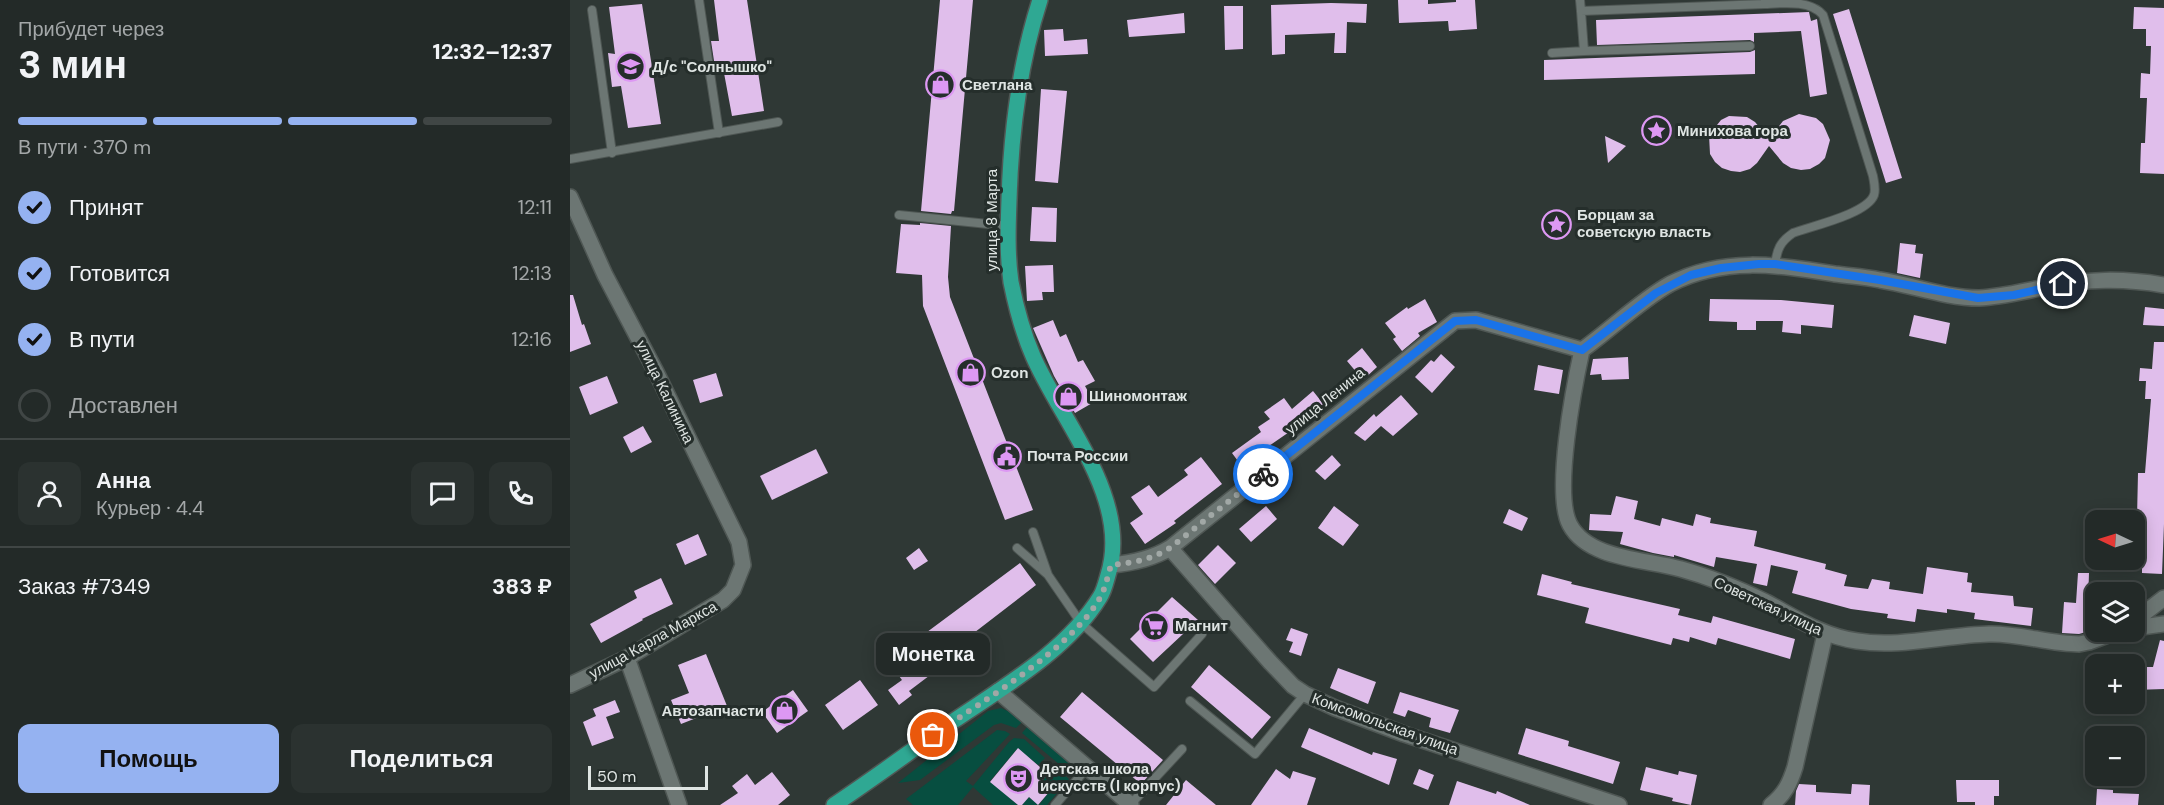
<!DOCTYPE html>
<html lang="ru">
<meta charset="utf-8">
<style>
body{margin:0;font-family:"DM Sans",sans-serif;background:#2b3230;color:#f1f3f6;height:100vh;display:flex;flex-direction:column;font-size:22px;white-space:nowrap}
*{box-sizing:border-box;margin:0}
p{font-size:20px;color:#a3a7a8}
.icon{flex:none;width:33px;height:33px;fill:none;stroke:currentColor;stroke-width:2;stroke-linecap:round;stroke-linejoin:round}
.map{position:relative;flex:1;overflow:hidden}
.drawer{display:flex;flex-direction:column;background:#232a28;width:570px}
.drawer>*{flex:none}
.needle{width:39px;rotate:274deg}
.fabs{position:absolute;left:1515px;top:510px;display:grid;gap:12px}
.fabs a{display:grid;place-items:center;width:60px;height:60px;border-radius:12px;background:#232a28;box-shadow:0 3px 15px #0003,0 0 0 2px #404645;font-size:30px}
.scale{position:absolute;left:18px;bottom:15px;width:120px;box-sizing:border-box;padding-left:6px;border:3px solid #dfe5e3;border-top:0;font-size:16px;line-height:21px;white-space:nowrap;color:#dfe5e3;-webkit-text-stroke:4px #252e2b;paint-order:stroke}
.pin{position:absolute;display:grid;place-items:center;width:51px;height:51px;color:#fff;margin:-26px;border:3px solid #fff;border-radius:50%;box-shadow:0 2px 6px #0007}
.courier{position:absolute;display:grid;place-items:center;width:60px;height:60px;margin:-30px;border:4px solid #1a73e8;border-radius:50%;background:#fff;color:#222;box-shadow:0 2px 8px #0007}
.bubble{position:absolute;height:42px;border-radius:12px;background:#232a28;box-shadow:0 3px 15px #0003,0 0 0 2px #404645;font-size:20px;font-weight:800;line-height:42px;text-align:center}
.headline em{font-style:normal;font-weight:800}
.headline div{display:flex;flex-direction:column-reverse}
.headline{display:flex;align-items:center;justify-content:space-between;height:102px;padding:0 18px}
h1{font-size:39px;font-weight:800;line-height:45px}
.bar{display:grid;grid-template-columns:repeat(4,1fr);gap:9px 6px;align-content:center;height:72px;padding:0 18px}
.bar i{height:8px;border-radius:4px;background:#404645}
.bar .current{background:#95b2f1}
.bar p{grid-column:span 4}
.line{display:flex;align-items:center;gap:15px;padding:0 18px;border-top:2px solid #404645}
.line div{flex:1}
.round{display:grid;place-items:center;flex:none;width:63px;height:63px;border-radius:12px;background:#2b3230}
ol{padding:0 18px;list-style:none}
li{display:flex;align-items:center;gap:18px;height:66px}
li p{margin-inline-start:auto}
li .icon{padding:6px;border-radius:50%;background:#95b2f1;color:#111;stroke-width:4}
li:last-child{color:#a3a7a8}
li i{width:33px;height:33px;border:3px solid #404645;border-radius:50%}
.button{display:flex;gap:12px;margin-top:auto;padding:12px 18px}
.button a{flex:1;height:69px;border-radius:12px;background:#95b2f1;color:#111;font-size:24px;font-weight:800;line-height:69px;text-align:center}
.button a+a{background:#2b3230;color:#f1f3f6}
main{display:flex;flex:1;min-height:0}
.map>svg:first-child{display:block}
.green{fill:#074e40}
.building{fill:#e0beeb}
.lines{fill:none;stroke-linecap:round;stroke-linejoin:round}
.service-casing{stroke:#4f5754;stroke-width:10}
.minor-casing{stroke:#4f5754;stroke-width:18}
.primary-casing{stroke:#4f5754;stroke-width:18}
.service{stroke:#6c7673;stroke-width:8}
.minor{stroke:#6c7673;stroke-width:15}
.primary{stroke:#2fa893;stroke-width:15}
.done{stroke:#a1a8a6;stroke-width:6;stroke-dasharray:0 10.8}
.route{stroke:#1a73e8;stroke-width:8}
.labels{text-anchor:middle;stroke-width:6;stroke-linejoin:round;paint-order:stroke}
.poi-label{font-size:15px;font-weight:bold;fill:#dfe5e3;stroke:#252e2b;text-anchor:start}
.street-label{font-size:15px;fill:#dfe5e3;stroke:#252e2b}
</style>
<main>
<section class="drawer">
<div class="headline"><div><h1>3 мин</h1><p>Прибудет через</p></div><em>12:32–12:37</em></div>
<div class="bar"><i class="current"></i><i class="current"></i><i class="current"></i><i></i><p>В пути · 370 m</p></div>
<ol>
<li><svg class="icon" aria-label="check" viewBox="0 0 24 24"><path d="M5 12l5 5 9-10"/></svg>Принят<p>12:11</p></li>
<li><svg class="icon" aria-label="check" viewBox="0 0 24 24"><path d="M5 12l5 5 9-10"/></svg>Готовится<p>12:13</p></li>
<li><svg class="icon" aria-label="check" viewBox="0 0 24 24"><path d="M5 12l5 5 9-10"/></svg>В пути<p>12:16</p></li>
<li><i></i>Доставлен</li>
</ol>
<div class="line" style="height:108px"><a class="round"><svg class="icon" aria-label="person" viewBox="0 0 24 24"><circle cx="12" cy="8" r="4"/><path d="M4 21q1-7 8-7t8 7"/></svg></a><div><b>Анна</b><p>Курьер · 4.4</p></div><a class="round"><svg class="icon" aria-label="chat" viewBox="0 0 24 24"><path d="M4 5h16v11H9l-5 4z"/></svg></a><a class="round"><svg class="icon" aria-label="phone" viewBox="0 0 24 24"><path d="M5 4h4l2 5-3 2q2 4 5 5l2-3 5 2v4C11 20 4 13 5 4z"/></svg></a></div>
<div class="line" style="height:78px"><div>Заказ #7349</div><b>383 ₽</b></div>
<div class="button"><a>Помощь</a><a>Поделиться</a></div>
</section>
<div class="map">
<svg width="1594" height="805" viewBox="0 0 1594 805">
<rect width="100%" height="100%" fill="#2f3835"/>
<path class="green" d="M431,708L442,713L453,721L446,728L431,723L424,725L350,780L328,783L418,711Z
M458,726L503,764L502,775L452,733Z
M427,730L435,731L440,734L396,781L403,786L439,742L444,738L454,739L475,758L468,765L447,749L420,781L448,805H423L403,787L388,805H343L336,799Z
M484,766L499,779L477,805H452L459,797L469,805L479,792L470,783Z"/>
<path class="building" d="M144,0H177L194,111L162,116L154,73L146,74L141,41H149Z
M370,0H403L384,211H382L381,214L351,211Z
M828,0H858V4L886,2V0H905L907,29L879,31L878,21L829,23Z
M761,3L797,4L796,23L777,22L776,53H764L765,33L715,35V54L702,55L701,5Z
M72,4L91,124L58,128L51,86L42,87L38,53L45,54L39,7Z
M654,6H673V49L655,50Z
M1564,7L1594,8V174L1570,173L1571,143H1575L1577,98H1570L1571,73L1580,74L1581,46H1576V29H1563Z
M1279,9L1332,178L1316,183L1263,14Z
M1239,12L1241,21L1247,19L1257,94L1240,97L1231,31L1184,33V42L1180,40L1027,45L1026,20Z
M614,13L615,33L559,37L557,20Z
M493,29L494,41L517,39L518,54L475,56L474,30Z
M1185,50V74L974,80V60L1180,52Z
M471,89L497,91L488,183L465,181Z
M1229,114L1246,118L1253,124L1260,140L1255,158L1249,164L1240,169L1231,170L1221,168L1213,163L1199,146L1187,163L1180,169L1170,172L1161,171L1152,168L1145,162L1140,154L1139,135L1151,120L1159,116L1177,117L1185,122L1199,139L1213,121Z
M1035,136L1056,146L1038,163Z
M462,207L487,208L486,242L460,241Z
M350,223L381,226L378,277L380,297L463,510L435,520L353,306L352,275L326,273L331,224L350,225Z
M1330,243L1346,245L1345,253L1353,254L1350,278L1327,273Z
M483,265L484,292H472L473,300L457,301L455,266Z
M0,295H3L12,325L14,324L21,344L0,352Z
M855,299L867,322L848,333L850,336L832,351L823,339L826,337L815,323L837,307L838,309Z
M1140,299L1211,300L1264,305L1262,328L1231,325V334L1212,332L1213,321H1186V330H1167V322L1139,321Z
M1575,307L1594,309V326L1573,325Z
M1344,315L1380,323L1376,344L1339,336Z
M483,320L490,337L496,334L508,362L513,360L525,381L515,386L524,402L505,413L484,376L463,328Z
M1584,342H1594V524L1592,574L1572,573V563H1566L1568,473H1575L1581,399H1575L1576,381H1569L1570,368L1582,369Z
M792,348L807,367L793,380L777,361Z
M871,354L885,367L862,393L845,377L861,360L864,362Z
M1058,357L1059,379L1032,380L1031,374L1020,375L1023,359Z
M968,365L993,370L989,394L964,390Z
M146,373L153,396L130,403L123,380Z
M37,376L48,403L20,415L9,387Z
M743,391L755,406L738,419L690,452L692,455L673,468L662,453L691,432L688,427L700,419L694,412L714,398L722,409Z
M831,395L848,414L823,436L811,426L795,441L784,433L804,414L806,417Z
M73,426L82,442L61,453L53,437Z
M246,449L258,473L202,500L190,476Z
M762,455L771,465L755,480L745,471Z
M631,457L652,484L604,521L606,523L575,544L560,523L573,514L561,497L579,485L588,497L618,475L614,470Z
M1046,496L1068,501L1064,519L1090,526L1092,518L1123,526L1126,514L1141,518L1140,523L1187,531L1184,546L1256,564L1255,569L1277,575L1274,586L1298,589L1302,579L1320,582L1319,589L1353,594L1357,567L1398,573L1397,582L1402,583L1401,592L1443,596L1444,606L1463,608L1461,626L1404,619L1405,613L1377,609V613L1347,609L1345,622L1317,618L1318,614L1281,609L1222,593L1228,571L1201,565L1197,586L1183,583L1187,564L1146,557L1144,567L1104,555V557L1083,553L1050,544L1053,532L1019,530L1020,514L1041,515Z
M696,506L707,519L681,542L669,529Z
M764,506L789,525L773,546L748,528Z
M939,509L958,518L952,531L933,523Z
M128,534L137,555L115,565L106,544Z
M648,545L666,563L645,584L628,565Z
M349,548L358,561L344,570L336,558Z
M450,563L466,585L396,639L400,645L339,691L342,695L329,705L318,690L332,680L318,661Z
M1508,573H1519L1518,604H1526V629L1509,634L1492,633L1494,602L1506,603Z
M972,574L1002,582L1001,584L1110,609L1108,615L1141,623L1143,616L1225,639L1220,659L1148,638L1146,645L1120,637L1119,642L1103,638L1101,645L1015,623L1019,608L967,595Z
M91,578L103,604L72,619L73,620L31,643L20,624L67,598L64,591Z
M602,597L628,620L583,662L560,639Z
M721,628L738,634L731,656L719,652L723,642L716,640Z
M1590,640L1594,641V689L1564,690V667H1583Z
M136,654L157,706L111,724L101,700L119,693L108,665Z
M639,665L701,717L682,739L621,687Z
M768,668L806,682L798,704L760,688Z
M290,680L308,705L273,730L255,705Z
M223,690L238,711L207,733L192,712Z
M512,692L593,760L571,784L490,717Z
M830,692L889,710L880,733L859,727L861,718L838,710L835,717L823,713Z
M45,700L50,712L36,717L44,738L22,746L13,722L26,716L23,709Z
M739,728L802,755L803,752L827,759L819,785L731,747Z
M956,728L999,741L998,746L1050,762L1043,784L948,754Z
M448,748L478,774L470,783L480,791L468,805L459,797L452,805H448L420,782Z
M1076,767L1108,775L1109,771L1127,775L1121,805L1102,801L1103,798L1070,790Z
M706,769L720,779L723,771L746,778L737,805H681Z
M849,769L864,775L858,790L843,784Z
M202,772L220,795L208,805H150L168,793L162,786L177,774L185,785Z
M616,780L646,805H596Z
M1386,780H1429V796H1424V805H1405V802H1387Z
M887,781L926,794L927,791L960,805H879Z
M1229,784L1246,785V792L1281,794L1282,784L1300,785L1299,805H1225L1226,791Z
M1527,789L1543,790V793L1569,794L1568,805H1526Z"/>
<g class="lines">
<defs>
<path id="service" d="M129,0L149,133
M1010,0L1011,11
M1195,0V4C1215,3 1240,0 1253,15L1303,176C1304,182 1306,189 1304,195C1297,214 1242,226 1223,233C1210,242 1207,249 1205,265
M22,10L42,153
M1180,46L1014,51L1011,11L1195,4
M982,53L1014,51
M0,159L208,122
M329,215L438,226
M463,532L478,575L511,623L584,687L632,634
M447,548L477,574
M620,701L685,754L735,694
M485,805L517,768
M560,805L612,749"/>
<path id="minor" d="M0,197L35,275L86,372L169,542L173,565L163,590L153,600L57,658L0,685
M1012,350C1004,386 983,494 1000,525C1019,560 1077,559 1111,569C1140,577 1169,589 1196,602C1226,618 1252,636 1287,641C1330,648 1375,635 1419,634C1449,633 1479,644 1509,644L1519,642L1546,632
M1012,350C1040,330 1071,300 1100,284C1154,256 1208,265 1265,274C1280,276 1295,277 1310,280C1342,285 1376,298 1409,298C1432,297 1454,291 1476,287C1518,279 1552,278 1594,285
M600,548L700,662L723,686L735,694L765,708L834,734L1049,805
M541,565C563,563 582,559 600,548L885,321L906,320L1012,350
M1564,621L1594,598
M1564,628L1594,624
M57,658L109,805
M428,691L561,805
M1201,805C1215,794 1220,783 1225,767L1255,634"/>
<path id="primary" d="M264,805C303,779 341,751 379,724C430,689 497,651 530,597C534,591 536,582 538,575C562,499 491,421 463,356C453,333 446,307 441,282C437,255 438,227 439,200C441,132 449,65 470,0"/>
</defs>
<use href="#service" class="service-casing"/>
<use href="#minor" class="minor-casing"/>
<use href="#primary" class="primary-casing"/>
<use href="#service" class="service"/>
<use href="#minor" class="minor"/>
<use href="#primary" class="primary"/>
</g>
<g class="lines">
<path class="done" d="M363,735C413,701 503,648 531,596C536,586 538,575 541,565C563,563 582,559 600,548L693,474"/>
<path class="route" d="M693,474L885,321L906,320L1012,350L1086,293L1121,275L1151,268L1189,264H1205L1310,280L1408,298L1444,295L1493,284"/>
</g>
<defs>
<symbol id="school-ring" viewBox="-11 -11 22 22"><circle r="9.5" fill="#252e2b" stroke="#dd98f3" stroke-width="1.5"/><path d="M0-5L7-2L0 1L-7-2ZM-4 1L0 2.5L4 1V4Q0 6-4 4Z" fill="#dd98f3"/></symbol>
<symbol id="shop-ring" viewBox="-11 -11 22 22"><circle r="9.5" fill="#252e2b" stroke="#dd98f3" stroke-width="1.5"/><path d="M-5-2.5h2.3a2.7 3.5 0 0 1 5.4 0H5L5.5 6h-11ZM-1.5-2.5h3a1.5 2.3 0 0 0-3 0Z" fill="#dd98f3"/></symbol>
<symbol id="sight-ring" viewBox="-11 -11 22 22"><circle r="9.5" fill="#252e2b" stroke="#dd98f3" stroke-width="1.5"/><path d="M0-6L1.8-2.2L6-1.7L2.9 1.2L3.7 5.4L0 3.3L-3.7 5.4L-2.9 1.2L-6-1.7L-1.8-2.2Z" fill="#dd98f3"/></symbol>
<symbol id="civic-ring" viewBox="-11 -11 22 22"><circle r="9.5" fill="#252e2b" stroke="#dd98f3" stroke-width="1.5"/><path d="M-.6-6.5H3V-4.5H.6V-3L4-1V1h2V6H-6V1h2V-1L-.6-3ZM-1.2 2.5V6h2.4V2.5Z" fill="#dd98f3"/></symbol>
<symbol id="supermarket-ring" viewBox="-11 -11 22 22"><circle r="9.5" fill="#252e2b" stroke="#dd98f3" stroke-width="1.5"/><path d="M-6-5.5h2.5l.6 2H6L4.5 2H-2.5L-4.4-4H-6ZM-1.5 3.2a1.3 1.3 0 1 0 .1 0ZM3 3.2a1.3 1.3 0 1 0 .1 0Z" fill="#dd98f3"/></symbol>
<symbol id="theatre-ring" viewBox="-11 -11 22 22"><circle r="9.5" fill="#252e2b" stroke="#dd98f3" stroke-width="1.5"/><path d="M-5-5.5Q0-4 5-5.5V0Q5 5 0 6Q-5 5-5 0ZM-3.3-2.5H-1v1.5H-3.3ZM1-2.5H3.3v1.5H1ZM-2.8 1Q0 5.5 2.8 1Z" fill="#dd98f3"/></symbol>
</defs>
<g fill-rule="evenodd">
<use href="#school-ring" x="44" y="50" width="33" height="33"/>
<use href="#shop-ring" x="354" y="68" width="33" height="33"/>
<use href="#sight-ring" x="1070" y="114" width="33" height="33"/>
<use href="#sight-ring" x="970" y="208" width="33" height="33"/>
<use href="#shop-ring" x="384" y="356" width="33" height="33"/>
<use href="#shop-ring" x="482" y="380" width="33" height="33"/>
<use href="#civic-ring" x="420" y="440" width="33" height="33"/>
<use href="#supermarket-ring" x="568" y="610" width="33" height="33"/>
<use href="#shop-ring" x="198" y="694" width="33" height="33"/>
<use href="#theatre-ring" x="432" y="762" width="33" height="33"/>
</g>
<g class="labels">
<g class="poi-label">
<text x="82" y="72">Д/с "Солнышко"</text>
<text x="392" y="90">Светлана</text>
<text x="1107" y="136">Минихова гора</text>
<text x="1007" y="220">Борцам за<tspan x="1007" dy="17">советскую власть</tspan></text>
<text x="421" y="378">Ozon</text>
<text x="519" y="401">Шиномонтаж</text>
<text x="457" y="461">Почта России</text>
<text x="605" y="631">Магнит</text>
<text x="194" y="716" text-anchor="end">Автозапчасти</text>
<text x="470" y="774">Детская школа<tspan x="470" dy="17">искусств (I корпус)</tspan></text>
</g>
<g class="street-label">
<text transform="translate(422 220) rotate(-90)" y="5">улица 8 Марта</text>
<text transform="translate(95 392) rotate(64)" y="5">улица Калинина</text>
<text transform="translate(755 401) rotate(-39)" y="5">улица Ленина</text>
<text transform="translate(1198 606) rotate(25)" y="5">Советская улица</text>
<text transform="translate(83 640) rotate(-29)" y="5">улица Карла Маркса</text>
<text transform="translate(815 724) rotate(20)" y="5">Комсомольская улица</text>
</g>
</g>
</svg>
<div class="fabs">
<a><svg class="needle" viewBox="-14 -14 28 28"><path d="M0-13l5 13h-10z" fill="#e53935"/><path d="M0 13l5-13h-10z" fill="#a3a7a8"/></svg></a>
<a><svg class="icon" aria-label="layers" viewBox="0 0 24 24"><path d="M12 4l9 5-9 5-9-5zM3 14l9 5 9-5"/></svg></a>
<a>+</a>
<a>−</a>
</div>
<div class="scale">50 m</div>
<div class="pin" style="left:363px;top:735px;background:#ea580c"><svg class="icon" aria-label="bag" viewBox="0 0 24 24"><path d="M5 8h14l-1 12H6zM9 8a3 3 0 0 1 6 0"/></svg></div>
<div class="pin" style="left:1493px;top:284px;background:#1f2937"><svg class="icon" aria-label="home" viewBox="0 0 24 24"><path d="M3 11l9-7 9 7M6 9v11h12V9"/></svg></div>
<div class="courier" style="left:693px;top:474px"><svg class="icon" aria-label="bike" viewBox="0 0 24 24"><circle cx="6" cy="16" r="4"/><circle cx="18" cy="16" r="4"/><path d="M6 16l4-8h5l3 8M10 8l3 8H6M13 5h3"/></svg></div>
<div class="bubble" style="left:306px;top:633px;width:114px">Монетка</div>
</div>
</main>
